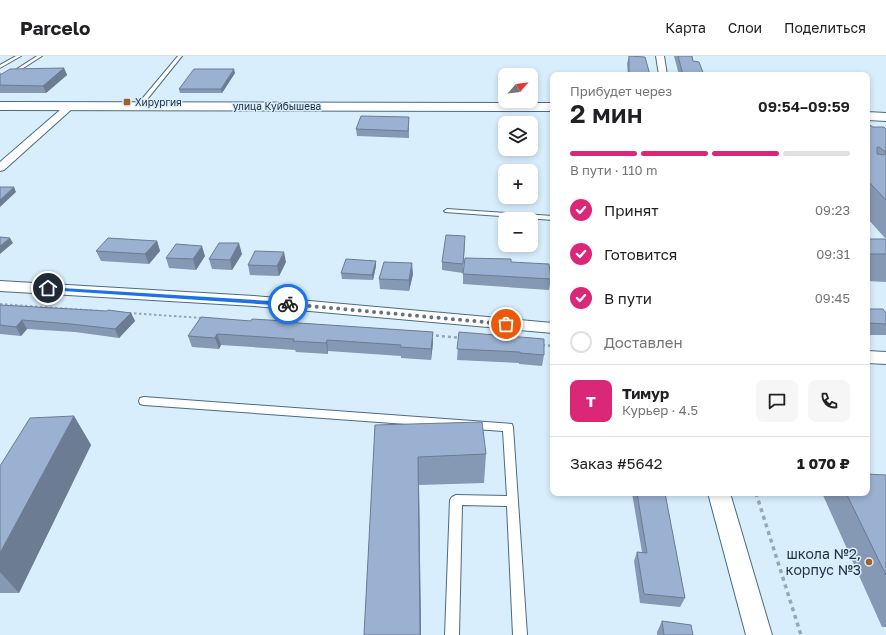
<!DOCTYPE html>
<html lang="ru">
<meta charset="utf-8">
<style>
body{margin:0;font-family:"Golos Text",sans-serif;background:#f6f6f6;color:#202124;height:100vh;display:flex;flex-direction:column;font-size:15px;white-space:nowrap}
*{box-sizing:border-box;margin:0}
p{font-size:13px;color:#757577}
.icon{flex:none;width:22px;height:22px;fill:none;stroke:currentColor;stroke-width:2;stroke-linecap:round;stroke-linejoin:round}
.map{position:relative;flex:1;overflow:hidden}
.details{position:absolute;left:550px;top:16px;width:320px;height:424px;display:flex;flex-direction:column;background:#fff;border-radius:8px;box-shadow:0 2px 6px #0003}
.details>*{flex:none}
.needle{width:26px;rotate:62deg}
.controls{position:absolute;left:498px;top:12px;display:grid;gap:8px}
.controls a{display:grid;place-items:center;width:40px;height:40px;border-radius:8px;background:#fff;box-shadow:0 2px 6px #0003;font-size:20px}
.pin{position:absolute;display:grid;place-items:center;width:34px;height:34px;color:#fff;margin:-17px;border:2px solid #fff;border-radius:50%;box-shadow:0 1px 4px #0007}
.courier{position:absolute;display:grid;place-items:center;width:40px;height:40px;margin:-20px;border:3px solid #1a73e8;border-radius:50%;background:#fff;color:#222;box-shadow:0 1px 5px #0007}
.summary em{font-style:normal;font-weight:600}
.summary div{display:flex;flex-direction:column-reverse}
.summary{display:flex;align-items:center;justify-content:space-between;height:68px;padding:0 20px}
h1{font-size:26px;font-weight:600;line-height:30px}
.bar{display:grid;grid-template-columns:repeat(4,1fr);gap:6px 4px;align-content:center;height:48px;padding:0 20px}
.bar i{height:5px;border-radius:3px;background:#e0e0e0}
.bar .on{background:#db2777}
.bar p{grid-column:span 4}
.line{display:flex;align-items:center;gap:10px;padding:0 20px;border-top:1px solid #e0e0e0}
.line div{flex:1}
.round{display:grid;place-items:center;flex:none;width:42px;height:42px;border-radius:8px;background:#f6f6f6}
ol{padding:0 20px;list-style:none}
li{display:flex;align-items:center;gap:12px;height:44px}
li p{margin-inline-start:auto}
li .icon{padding:4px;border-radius:50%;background:#db2777;color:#fff;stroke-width:4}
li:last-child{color:#757577}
li i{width:22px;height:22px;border:2px solid #e0e0e0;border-radius:50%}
header{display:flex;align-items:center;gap:24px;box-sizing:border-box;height:56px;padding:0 20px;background:#fff;border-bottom:1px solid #e0e0e0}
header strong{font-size:19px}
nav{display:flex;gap:22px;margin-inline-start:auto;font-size:14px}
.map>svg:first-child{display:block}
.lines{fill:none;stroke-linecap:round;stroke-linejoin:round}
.lane-casing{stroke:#4a6b82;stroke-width:2}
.street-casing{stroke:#4a6b82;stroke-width:2}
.secondary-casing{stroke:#4a6b82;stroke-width:2}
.path-far2{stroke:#95a8b5;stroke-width:2;stroke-dasharray:2.5 2.5;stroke-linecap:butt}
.path-far1{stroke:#95a8b5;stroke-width:2.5;stroke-dasharray:3 3;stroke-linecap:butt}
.path{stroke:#95a8b5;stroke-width:3.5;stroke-dasharray:4 4;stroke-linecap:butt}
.lane{fill:#fff;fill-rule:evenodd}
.street{fill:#fff;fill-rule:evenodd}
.secondary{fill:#fff;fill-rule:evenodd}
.wall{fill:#8598b4}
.shaded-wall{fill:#6c7c92}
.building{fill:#9bb1d1;stroke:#6c7c92;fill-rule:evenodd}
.route{fill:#1a73e8}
.done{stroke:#637480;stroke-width:4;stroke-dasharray:0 7.2}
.poi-dot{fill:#a06029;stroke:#d8eefd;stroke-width:1.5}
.labels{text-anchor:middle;stroke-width:3;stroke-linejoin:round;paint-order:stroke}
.far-poi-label{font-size:10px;fill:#24323c;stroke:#d8eefd;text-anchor:start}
.far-street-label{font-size:10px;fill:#24323c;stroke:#d8eefd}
.near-poi-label{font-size:14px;fill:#24323c;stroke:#d8eefd;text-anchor:end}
</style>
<header>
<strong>Parcelo</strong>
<nav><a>Карта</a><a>Слои</a><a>Поделиться</a></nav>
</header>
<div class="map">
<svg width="886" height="579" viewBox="0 0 886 579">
<rect width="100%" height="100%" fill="#d8eefd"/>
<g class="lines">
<defs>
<path id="lane" d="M16,0H21L0,12V9Z
M37,0H42L0,27V24Z
M178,0H182L141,51H137V49Z
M447,153L553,160V164L445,156L444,155Z
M144,341L512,368L513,371L527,579H513L507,450L462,449L459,579H445L450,444L452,441L456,439L507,440L503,375L144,349L140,348L139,345L140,342Z"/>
<path id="street" d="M656,0H664L667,19H659Z
M70,47L75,50L73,52L4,114L0,115V106L67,48Z
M0,225L254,240L553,267V277L254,250L0,235Z
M867,295L886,296V308L867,307Z
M708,437H730L772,579H746Z"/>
<path id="secondary" d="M0,46L553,47V55L0,54Z
M867,56L886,57V65L867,64Z"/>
</defs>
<use href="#lane" class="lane-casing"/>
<use href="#street" class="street-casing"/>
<use href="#secondary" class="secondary-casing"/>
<path class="path-far2" d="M0,248L100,255
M129,257L202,262"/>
<path class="path-far1" d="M430,279L461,282
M542,289L553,290"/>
<path class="path" d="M756,437L801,579"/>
<use href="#lane" class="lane"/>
<use href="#street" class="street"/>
<use href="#secondary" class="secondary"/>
</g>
<path class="wall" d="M629,0L650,19H628L627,8Z
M674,0H692L693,5L704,19H679Z
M64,12L67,19L46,37H0V16L1,18Z
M235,17L222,37H180L179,33Z
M409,61V82L357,80L356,73Z
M867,68L873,71L886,73V182H885L867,162Z
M867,183H886V226L867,225Z
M157,185L160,195L149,208L101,205L96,195Z
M465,188L463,217L442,214V206Z
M242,198L232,214L212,213L209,203Z
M205,200L196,214L169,212L166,202Z
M376,205V210L373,224L342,223L341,217Z
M286,206L279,220L250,219L248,209Z
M511,206L551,223L549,234L463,228V218Z
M413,218L409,235L380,233L379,223Z
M0,249L131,257L135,265L119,282L75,276L27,273L21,280L0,278Z
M867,253L886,257V279H867Z
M251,265L285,266L433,276V287L431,304L401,302V300L328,295V298L296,296L295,294L221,289L219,293L192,291L188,280Z
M459,276L544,299L542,310L519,308V307L457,304Z
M74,360L91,389L19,537H0V410Z
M375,369L486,398L484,427L419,429L421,579H364Z
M886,419V571H882L822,437H867Z
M632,437H665L685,542L680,551L640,547L634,505L637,496H642Z
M662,565L693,579H657V576Z"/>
<path class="shaded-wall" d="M64,12L67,19L46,37L43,30Z
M234,13L235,17L222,37L221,33Z
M14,131L16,136L0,151V144Z
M10,182L13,187L0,198V190Z
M157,185L160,195L149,208L145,198Z
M239,187L242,198L232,214L230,204Z
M202,190L205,200L196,214L193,203Z
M284,196L286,206L279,220L277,210Z
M376,205V210L373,224L372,219Z
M412,207L413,218L409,235V224Z
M131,257L135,265L119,282L115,273Z
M22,264L27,273L21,280L16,271Z
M433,276V287L431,304V293Z
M217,278L221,289L219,293L215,282Z
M327,284L328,295V298L326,287Z
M74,360L91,389L19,537L0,516V497Z
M418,401L419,429L421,579H420Z"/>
<path class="building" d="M629,0L645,1L650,19H630L629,16Z
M678,0H692L693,5L699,6L704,19H683Z
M64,12L43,30L0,29V19L10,13Z
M194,13H234L221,33H179Z
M361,60L409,61L408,75L356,73Z
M867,68H868L873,71H884L886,73V144L867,124ZM877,91H879L886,96L884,99L877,98Z
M0,131H14L0,144Z
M446,179L465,180L463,208L442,206Z
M0,181L10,182L0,190Z
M108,182L157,185L145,198L96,195Z
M867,183H886V198H867Z
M219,187H239L230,204L209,203Z
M176,188L202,190L193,203L166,202Z
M255,195L284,196L277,210L248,209Z
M465,202L511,203V206L549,208L551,223L463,218Z
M346,203L376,205L372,219L341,217Z
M384,206L412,207L409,224L379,223Z
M0,249L107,255L108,254L131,257L115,273L71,268L22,264L16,271L0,269Z
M867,253H883L886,257V268L867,267Z
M201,261L251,265L252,263L285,265L284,266L433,276L431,293L400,291L401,289L327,284L326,287L293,285L294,283L217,278L215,282L188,280Z
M459,276L544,283V299L520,297V296L457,293Z
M74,360L0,497V410L30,362Z
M482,366L486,398L418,401L420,579H364L375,369Z
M867,418L886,419V519L846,437H867Z
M637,437H665L685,542L644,538L637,496L647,497Z
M662,565L691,569L693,579H664Z"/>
<path class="route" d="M46,231L288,246L290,248L288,250L48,234L45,232Z"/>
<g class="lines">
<path class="done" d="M288,248L506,268"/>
</g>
<g class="poi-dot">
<rect x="123" y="42" width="8" height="8" rx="2"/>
<circle cx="869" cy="506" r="4"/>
</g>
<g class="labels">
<g class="far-poi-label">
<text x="135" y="50">Хирургия</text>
</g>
<g class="far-street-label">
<text x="277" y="54">улица Куйбышева</text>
</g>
<g class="near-poi-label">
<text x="861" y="503">школа №2,<tspan x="861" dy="16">корпус №3</tspan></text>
</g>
</g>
</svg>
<div class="controls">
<a><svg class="needle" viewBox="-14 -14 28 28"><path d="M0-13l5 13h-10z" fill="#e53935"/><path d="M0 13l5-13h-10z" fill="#757577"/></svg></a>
<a><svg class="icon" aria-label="layers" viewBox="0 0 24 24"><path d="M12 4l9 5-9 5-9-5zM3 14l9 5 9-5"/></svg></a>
<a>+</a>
<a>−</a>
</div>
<div class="pin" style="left:506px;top:268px;background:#ea580c"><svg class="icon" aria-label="bag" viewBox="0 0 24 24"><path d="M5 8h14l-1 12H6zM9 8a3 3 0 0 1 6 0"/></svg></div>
<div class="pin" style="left:48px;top:232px;background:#1f2937"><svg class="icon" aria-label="home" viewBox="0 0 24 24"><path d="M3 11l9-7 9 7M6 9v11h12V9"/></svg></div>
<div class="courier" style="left:288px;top:248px"><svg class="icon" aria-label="bike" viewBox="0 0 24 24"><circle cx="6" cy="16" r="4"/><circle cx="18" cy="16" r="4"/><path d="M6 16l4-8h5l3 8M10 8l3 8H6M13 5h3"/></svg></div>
<section class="details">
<div class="summary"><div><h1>2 мин</h1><p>Прибудет через</p></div><em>09:54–09:59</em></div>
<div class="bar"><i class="on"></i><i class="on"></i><i class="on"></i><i></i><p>В пути · 110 m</p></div>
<ol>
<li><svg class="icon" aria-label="check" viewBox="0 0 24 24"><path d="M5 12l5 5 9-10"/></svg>Принят<p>09:23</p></li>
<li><svg class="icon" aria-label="check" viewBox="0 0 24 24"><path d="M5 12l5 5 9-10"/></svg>Готовится<p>09:31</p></li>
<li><svg class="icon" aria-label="check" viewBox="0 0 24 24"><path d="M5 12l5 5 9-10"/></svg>В пути<p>09:45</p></li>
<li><i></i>Доставлен</li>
</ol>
<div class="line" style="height:72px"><b class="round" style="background:#db2777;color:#fff">Т</b><div><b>Тимур</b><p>Курьер · 4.5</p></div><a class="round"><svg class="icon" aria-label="chat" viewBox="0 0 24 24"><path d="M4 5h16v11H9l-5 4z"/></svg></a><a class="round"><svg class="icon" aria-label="phone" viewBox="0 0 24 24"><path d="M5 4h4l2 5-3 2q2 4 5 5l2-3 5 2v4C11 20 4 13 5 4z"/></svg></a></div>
<div class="line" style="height:52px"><div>Заказ #5642</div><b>1 070 ₽</b></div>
</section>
</div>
